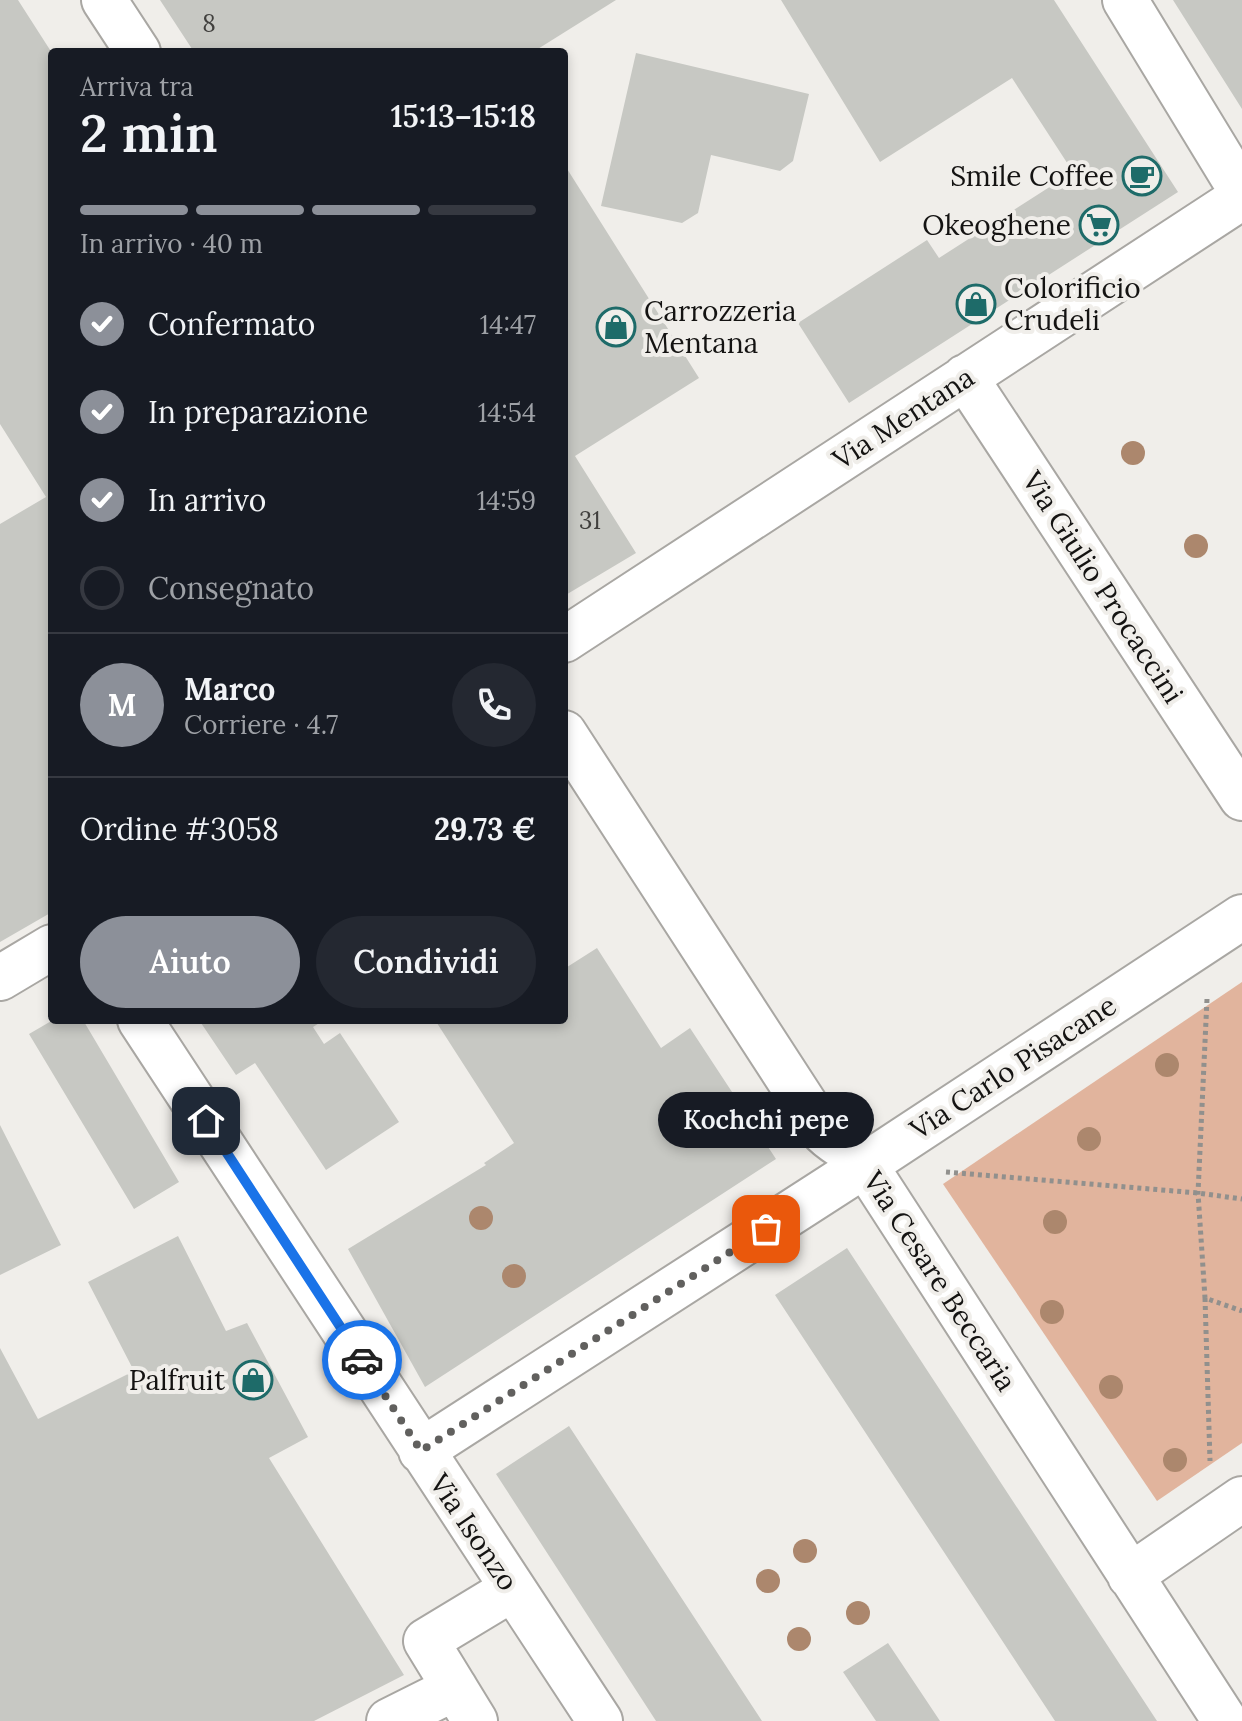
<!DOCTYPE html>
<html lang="it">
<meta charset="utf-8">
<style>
body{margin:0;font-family:Lora,serif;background:#242831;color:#f1f3f6;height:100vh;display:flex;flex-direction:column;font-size:30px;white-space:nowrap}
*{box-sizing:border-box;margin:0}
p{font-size:26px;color:#9ea1a6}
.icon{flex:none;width:44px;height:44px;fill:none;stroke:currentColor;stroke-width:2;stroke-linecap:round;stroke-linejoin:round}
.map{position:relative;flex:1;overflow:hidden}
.panel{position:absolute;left:48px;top:48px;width:520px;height:976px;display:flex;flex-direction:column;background:#171b24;border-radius:8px;box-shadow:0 4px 12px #0003}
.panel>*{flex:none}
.pin{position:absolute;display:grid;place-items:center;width:68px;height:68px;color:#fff;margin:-34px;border-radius:16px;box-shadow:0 4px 12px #0006}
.courier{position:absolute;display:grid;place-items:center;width:80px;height:80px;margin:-40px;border:6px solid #1a73e8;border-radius:50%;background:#fff;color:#222;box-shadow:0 2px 10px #0007}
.bubble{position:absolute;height:56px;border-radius:28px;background:#171b24;box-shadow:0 4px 12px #0003;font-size:26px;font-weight:600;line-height:56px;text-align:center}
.summary em{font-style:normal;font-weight:600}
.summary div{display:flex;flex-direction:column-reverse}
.summary{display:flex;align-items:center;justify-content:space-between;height:136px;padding:0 32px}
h1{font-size:52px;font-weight:600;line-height:60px}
.bar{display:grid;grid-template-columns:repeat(4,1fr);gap:12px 8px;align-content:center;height:96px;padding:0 32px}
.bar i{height:10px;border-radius:6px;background:#363941}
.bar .selected{background:#8c9099}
.bar p{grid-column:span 4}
.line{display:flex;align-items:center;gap:20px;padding:0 32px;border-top:2px solid #363941}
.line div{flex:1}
.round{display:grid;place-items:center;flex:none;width:84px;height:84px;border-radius:42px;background:#242831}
ol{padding:0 32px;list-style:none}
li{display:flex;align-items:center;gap:24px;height:88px}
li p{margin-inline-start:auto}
li .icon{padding:8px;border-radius:50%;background:#8c9099;color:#fff;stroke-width:4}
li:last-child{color:#9ea1a6}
li i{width:44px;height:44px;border:4px solid #363941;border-radius:50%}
.button{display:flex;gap:16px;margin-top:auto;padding:16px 32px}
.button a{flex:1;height:92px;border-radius:48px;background:#8c9099;color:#fff;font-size:32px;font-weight:600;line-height:92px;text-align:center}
.button a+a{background:#242831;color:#f1f3f6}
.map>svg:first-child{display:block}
.green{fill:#e1b49d}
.building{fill:#c7c8c3}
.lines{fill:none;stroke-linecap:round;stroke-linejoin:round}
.minor-casing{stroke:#a9a7a3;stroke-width:48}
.path{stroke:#91908d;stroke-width:5;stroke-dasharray:4 4;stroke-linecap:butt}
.minor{stroke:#fff;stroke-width:44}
.tree{fill:#ac876d}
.done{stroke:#61605e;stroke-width:8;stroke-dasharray:0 14.4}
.route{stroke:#1a73e8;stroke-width:10}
.labels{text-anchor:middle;stroke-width:8;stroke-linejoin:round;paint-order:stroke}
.number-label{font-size:24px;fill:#41403e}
.poi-label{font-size:28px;fill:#141312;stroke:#f0eeea;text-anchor:end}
.street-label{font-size:28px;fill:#141312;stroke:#f0eeea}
</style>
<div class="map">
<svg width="1242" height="1721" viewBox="0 0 1242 1721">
<rect width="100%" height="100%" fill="#f0eeea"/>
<path class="green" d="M1242,982V1443L1157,1501L943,1184Z"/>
<path class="building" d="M0,0H18L52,53V912L0,942V524L46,497L0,424Z
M160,0H616L533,52H194Z
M781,0H1054L1178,192L849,403L798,323L927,240L939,258L1073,172L1012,78L880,162Z
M1173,0H1242V109Z
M636,53L809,94L793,161L780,171L711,155L698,213L682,223L601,206Z
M564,164L699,378L575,456L636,553L564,596Z
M597,948L661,1048L690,1028L776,1159L425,1387L348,1249L486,1165L484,1163L514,1143L435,1020H564V969Z
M53,1020H83L179,1182L134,1209L29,1034Z
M199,1020H324L313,1027L324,1044L340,1033L399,1122L326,1170L255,1063L236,1075Z
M0,1125L61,1245L0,1275Z
M178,1236L226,1331L247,1323L308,1437L269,1458L404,1675L314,1721H0V1348L38,1419L134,1371L88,1282Z
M847,1248L1157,1721H1055L775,1295Z
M569,1426L762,1721H656L496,1474Z
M888,1643L940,1721H876L843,1672Z"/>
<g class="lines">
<defs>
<path id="minor" d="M104,0L138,52
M1125,0L1242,192
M965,377L1242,798
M564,640L1242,197
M564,733L821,1129C834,1145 853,1149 865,1165L1225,1721
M0,978L52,947
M140,1020L600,1721
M421,1451L865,1165L1242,917
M1130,1576L1242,1499
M389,1721L455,1688
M475,1721L426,1641L512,1589"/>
</defs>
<use href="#minor" class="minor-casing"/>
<path class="path" d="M1207,999L1198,1193L1205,1298L1242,1311
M946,1172L1198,1193L1242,1199
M1205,1298L1210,1461"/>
<use href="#minor" class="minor"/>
</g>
<g class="tree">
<circle cx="1133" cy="453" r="12"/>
<circle cx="1196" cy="546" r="12"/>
<circle cx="1167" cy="1065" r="12"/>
<circle cx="1089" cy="1139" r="12"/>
<circle cx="481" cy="1218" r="12"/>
<circle cx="1055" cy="1222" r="12"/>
<circle cx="514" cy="1276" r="12"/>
<circle cx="1052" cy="1312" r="12"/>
<circle cx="1111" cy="1387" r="12"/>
<circle cx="1175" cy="1460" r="12"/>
<circle cx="805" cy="1551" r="12"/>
<circle cx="768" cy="1581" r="12"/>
<circle cx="858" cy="1613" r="12"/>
<circle cx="799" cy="1639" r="12"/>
</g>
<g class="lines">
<path class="done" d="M362,1360L421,1451L766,1229"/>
<path class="route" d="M206,1121L362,1360"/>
</g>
<defs>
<symbol id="cafe-ring" viewBox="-11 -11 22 22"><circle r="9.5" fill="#f0eeea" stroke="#1e6b69" stroke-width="1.5"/><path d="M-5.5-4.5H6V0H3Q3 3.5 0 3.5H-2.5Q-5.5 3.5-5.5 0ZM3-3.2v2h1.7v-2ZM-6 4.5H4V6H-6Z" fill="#1e6b69"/></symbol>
<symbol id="supermarket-ring" viewBox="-11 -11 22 22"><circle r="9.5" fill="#f0eeea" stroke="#1e6b69" stroke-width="1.5"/><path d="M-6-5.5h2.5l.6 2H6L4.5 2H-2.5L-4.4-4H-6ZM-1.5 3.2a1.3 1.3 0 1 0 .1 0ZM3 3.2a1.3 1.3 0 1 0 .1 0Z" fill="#1e6b69"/></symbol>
<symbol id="shop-ring" viewBox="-11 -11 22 22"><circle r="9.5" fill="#f0eeea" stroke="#1e6b69" stroke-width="1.5"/><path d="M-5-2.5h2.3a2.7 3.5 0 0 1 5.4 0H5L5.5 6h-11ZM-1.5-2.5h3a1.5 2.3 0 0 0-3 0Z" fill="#1e6b69"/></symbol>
</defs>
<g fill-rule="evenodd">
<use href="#cafe-ring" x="1120" y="154" width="44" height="44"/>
<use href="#supermarket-ring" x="1077" y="203" width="44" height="44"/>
<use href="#shop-ring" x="954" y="282" width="44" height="44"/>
<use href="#shop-ring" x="594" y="305" width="44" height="44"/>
<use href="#shop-ring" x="231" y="1358" width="44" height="44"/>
</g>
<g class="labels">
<g class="number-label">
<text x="209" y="32">8</text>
<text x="590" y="529">31</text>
</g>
<g class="poi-label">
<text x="1114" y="186">Smile Coffee</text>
<text x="1071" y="235">Okeoghene</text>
<text x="1004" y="298" text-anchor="start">Colorificio<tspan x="1004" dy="32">Crudeli</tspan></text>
<text x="644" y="321" text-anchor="start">Carrozzeria<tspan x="644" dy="32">Mentana</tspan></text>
<text x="225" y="1390">Palfruit</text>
</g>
<g class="street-label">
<text transform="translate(903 418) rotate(-33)" y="10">Via Mentana</text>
<text transform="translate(1103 587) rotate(57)" y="10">Via Giulio Procaccini</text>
<text transform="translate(1013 1067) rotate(-33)" y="10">Via Carlo Pisacane</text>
<text transform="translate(940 1281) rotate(57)" y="10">Via Cesare Beccaria</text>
<text transform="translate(474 1532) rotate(56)" y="10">Via Isonzo</text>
</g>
</g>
</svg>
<div class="pin" style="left:766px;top:1229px;background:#ea580c"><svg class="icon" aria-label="bag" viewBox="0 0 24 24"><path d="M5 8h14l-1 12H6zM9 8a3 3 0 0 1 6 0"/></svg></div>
<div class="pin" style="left:206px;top:1121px;background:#1f2937"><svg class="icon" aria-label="home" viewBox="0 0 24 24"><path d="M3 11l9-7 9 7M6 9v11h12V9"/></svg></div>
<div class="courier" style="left:362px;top:1360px"><svg class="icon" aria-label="car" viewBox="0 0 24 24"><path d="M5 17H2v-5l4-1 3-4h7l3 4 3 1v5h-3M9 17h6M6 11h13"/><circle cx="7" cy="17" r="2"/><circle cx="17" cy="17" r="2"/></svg></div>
<div class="bubble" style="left:658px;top:1092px;width:216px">Kochchi pepe</div>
<section class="panel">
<div class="summary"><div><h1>2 min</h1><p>Arriva tra</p></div><em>15:13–15:18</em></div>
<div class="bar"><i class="selected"></i><i class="selected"></i><i class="selected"></i><i></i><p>In arrivo · 40 m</p></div>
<ol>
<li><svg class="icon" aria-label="check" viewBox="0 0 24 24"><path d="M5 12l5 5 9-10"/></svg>Confermato<p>14:47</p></li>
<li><svg class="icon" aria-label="check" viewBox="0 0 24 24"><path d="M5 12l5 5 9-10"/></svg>In preparazione<p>14:54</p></li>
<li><svg class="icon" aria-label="check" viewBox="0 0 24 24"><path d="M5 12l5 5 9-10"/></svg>In arrivo<p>14:59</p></li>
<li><i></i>Consegnato</li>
</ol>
<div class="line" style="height:144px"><b class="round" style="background:#8c9099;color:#fff">M</b><div><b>Marco</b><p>Corriere · 4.7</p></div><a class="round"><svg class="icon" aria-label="phone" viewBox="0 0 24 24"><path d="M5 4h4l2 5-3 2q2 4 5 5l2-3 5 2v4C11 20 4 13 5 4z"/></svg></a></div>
<div class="line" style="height:104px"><div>Ordine #3058</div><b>29.73 €</b></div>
<div class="button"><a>Aiuto</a><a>Condividi</a></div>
</section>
</div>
